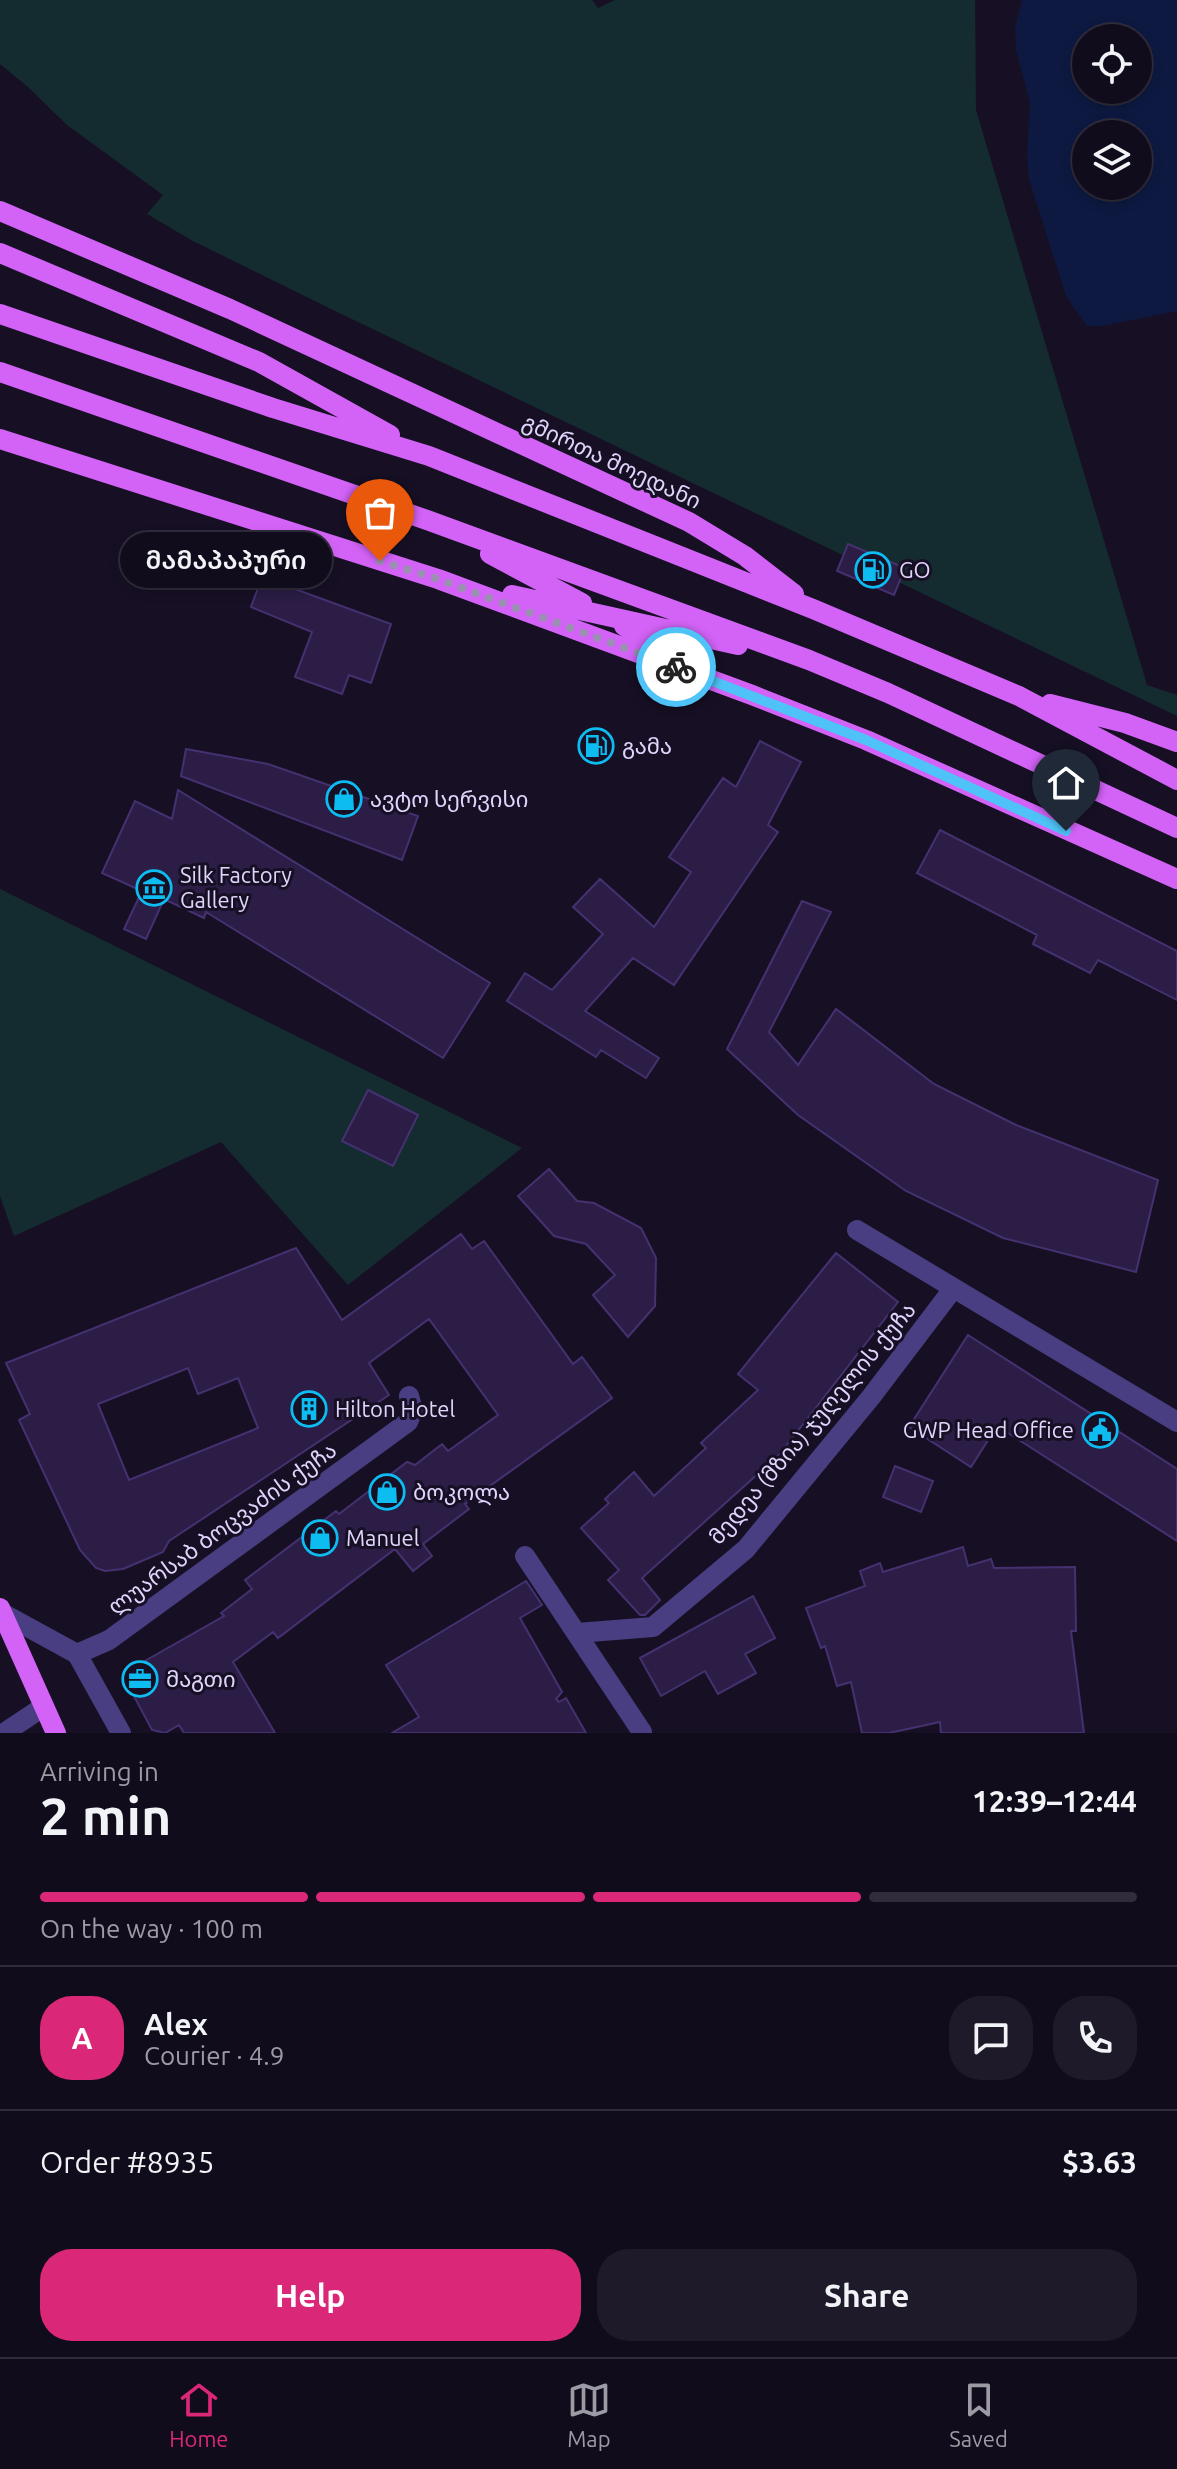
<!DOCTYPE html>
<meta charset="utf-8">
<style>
body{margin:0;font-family:Ubuntu,"Noto Sans Georgian",sans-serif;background:#1e1a29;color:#f1f3f6;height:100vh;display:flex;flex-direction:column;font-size:30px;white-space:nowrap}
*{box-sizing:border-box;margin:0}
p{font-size:26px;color:#9c9ba3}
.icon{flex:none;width:44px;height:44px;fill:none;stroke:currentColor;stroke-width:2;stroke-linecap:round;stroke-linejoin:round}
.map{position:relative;height:1733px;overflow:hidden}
.details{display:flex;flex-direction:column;background:#110c1c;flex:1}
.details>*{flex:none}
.tools{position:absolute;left:1072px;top:24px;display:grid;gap:16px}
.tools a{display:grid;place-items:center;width:80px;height:80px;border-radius:50%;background:#110c1c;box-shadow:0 4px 12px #0003,0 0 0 2px #302c3b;font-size:40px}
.pin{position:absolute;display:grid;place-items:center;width:68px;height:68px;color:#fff;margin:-82px -34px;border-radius:50% 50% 50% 0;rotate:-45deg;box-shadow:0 0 8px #0007}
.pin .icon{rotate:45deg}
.courier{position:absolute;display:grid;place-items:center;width:80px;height:80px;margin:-40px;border:6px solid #4fc3f7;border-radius:50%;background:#fff;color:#222;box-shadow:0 2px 10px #0007}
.bubble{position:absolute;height:56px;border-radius:28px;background:#110c1c;box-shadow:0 4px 12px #0003,0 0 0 2px #302c3b;font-size:26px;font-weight:600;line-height:56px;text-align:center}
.headline em{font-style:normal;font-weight:600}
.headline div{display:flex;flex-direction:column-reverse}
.headline{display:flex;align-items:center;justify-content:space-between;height:136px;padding:0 40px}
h1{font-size:52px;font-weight:600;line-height:60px}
.bar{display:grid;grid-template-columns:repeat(4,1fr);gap:12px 8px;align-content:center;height:96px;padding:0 40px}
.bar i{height:10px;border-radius:6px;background:#302c3b}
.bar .selected{background:#db2777}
.bar p{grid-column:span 4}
.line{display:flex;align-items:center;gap:20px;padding:0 40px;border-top:2px solid #302c3b}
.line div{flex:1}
.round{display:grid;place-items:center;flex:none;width:84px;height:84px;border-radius:32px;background:#1e1a29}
.action{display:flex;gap:16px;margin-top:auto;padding:16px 40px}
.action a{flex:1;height:92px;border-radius:32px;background:#db2777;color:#fff;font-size:32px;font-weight:600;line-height:92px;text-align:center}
.action a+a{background:#1e1a29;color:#f1f3f6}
.tabs{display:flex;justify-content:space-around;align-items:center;height:112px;border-top:2px solid #302c3b;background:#110c1c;font-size:22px;color:#9c9ba3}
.tabs a{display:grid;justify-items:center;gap:4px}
.tabs .selected{color:#db2777}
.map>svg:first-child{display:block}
.green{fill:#142c2f}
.water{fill:#0d1941;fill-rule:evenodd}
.building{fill:#2b1d45;stroke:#453170;stroke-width:2;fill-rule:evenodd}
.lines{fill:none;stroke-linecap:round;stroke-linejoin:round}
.minor{stroke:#493e81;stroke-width:20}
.major{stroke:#d363f7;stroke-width:20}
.done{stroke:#9a91b1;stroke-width:8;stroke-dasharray:0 14.4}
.route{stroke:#4fc3f7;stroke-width:10}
.labels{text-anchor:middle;stroke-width:6;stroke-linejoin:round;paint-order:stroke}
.street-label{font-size:22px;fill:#e0d6fd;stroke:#171025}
.poi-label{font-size:22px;fill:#e0d6fd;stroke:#171025;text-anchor:start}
</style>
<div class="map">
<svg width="1177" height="1733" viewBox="0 0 1177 1733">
<rect width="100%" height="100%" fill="#171025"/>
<path class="green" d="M0,0H592L598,8L615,0H975L976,110L1147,685L1177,695V716L331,309L193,241L147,214L163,195L67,125L28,87L0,64Z
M0,889L522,1148L348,1285L221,1142L14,1236L0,1196Z"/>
<path class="water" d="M1022,0H1177V311L1102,326H1087L1066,296L1029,179L1027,156L1030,103L1016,50L1015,28ZM1086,38H1138V90H1086ZM1086,134H1138V186H1086Z"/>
<path class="building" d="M848,544L905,568L894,595L837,571Z
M262,577L391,624L371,683L349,675L342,694L295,677L312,632L251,607Z
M760,741L801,762L768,825L778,832L674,985L633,958L585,1011L659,1058L646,1078L601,1050L596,1057L507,1001L525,973L552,990L603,934L573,907L600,879L654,927L691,872L669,857L723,778L736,787Z
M186,749L268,764L418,816L402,860L181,776Z
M178,790L490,983L443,1058L206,912L204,918L164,899L146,939L124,929L142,891L102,873L135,801L172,819Z
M940,830L1177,951V1000L1098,960L1090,973L1033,944L1037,935L917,873Z
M802,901L831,912L769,1032L798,1065L836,1009L934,1084L1016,1125L1158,1180L1136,1272L1003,1238L906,1191L798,1115L727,1049Z
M368,1090L418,1115L393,1166L342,1141Z
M549,1169L577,1201L594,1203L641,1228L656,1258L655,1306L628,1337L593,1295L615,1275L586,1244L554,1236L518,1196Z
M461,1234L472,1249L484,1241L573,1364L582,1357L612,1398L465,1504L469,1509L423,1544L432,1556L413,1571L395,1549L278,1638L273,1632L233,1662L275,1733H184L179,1725L165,1733L152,1730L129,1687L132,1676L147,1669L143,1662L224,1616L221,1613L252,1589L245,1580L336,1511L339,1514L407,1462L415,1465L442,1444L448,1451L498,1415L429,1319L369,1363L389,1395L169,1541L163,1552L123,1569L105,1571L96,1568L80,1550L19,1420L30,1414L6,1363L296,1248L342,1320ZM188,1368L198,1394L238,1378L258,1428L129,1480L98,1404Z
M836,1253L898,1302L779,1455L642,1578L660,1600L645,1615H640L608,1580L619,1570L581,1528L609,1503L605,1499L634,1472L654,1496L706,1448L701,1443L758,1390L738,1374Z
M968,1335L1177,1469V1541L997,1426L971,1467L909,1427Z
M895,1466L933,1481L921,1512L883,1497Z
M963,1547L968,1566L991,1559L994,1568L1075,1567L1076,1631H1071L1084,1733H941L940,1722L889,1733H862L851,1682L837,1686L825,1646L821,1648L806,1608L865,1586L860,1571L880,1563L883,1572Z
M526,1581L542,1605L520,1618L562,1692L556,1699L559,1702L566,1698L586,1733H392L419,1717L386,1665Z
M753,1596L775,1638L745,1654L756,1673L718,1694L705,1671L661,1696L640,1658Z"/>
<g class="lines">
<path class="minor" d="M857,1230L1177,1422
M525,1556L642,1732
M2,1613L77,1654L121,1733
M577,1633L653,1627L746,1549L871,1397L953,1289
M77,1654L109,1640L408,1422L413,1410L409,1396
M4,1733L43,1707"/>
<path class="major" d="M0,211L230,309L689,522L745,556L794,594
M0,253L259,362L390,435
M0,314L273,408L429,456L813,609L1019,696L1177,780
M0,372L427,520L809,660L888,693L1177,828
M0,439L438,579L752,695L866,740L1177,879
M490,554L582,603
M512,595L738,645
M624,626L687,660
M1050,704L1125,723L1177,742
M0,1608L56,1733"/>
</g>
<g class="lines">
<path class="done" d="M380,561L438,579L676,667"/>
<path class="route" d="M676,667L866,740L1066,831"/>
</g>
<defs>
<symbol id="fuel-ring" viewBox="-11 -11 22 22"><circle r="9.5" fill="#171025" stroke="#0dbdf2" stroke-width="1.5"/><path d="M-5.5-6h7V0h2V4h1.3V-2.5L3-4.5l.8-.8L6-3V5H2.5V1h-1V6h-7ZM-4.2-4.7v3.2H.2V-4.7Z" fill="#0dbdf2"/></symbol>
<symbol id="shop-ring" viewBox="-11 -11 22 22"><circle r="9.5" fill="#171025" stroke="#0dbdf2" stroke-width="1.5"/><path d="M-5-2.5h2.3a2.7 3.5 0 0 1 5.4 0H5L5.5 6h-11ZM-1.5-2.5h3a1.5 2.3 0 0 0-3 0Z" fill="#0dbdf2"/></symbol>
<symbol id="museum-ring" viewBox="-11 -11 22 22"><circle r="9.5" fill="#171025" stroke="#0dbdf2" stroke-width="1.5"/><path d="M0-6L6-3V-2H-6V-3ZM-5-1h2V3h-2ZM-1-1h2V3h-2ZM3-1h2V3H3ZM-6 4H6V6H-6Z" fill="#0dbdf2"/></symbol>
<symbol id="building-ring" viewBox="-11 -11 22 22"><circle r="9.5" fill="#171025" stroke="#0dbdf2" stroke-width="1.5"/><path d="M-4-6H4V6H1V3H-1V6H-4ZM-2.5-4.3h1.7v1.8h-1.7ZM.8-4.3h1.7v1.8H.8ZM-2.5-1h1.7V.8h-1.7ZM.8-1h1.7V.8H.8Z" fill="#0dbdf2"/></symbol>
<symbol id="civic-ring" viewBox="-11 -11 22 22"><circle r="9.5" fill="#171025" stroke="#0dbdf2" stroke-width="1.5"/><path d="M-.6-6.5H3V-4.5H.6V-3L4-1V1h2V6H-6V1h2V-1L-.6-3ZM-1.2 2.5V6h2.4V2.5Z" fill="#0dbdf2"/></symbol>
<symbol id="office-ring" viewBox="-11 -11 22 22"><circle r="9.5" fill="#171025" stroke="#0dbdf2" stroke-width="1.5"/><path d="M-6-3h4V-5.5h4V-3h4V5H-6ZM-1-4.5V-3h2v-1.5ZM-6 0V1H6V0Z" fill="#0dbdf2"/></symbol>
</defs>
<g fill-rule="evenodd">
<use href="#fuel-ring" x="853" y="550" width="40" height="40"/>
<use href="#fuel-ring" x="576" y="726" width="40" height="40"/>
<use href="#shop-ring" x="324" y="779" width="40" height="40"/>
<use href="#museum-ring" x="134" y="868" width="40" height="40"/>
<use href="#building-ring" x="289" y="1389" width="40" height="40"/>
<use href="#civic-ring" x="1080" y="1410" width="40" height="40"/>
<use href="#shop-ring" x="367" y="1472" width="40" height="40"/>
<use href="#shop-ring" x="300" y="1518" width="40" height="40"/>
<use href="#office-ring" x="120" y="1659" width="40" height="40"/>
</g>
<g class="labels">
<g class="street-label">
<text transform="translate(612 461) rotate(25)" y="8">გმირთა მოედანი</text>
<text transform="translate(812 1423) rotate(-50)" y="8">მედეა (მზია) ჯუღელის ქუჩა</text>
<text transform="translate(222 1528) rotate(-36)" y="8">ლუარსაბ ბოცვაძის ქუჩა</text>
</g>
<g class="poi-label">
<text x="899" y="578">GO</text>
<text x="622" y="754">გამა</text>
<text x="370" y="807">ავტო სერვისი</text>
<text x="180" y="883">Silk Factory<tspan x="180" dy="25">Gallery</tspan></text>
<text x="335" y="1417">Hilton Hotel</text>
<text x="1074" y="1438" text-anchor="end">GWP Head Office</text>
<text x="413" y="1500">ბოკოლა</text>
<text x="346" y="1546">Manuel</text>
<text x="166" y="1687">მაგთი</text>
</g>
</g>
</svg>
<div class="tools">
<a><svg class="icon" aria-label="locate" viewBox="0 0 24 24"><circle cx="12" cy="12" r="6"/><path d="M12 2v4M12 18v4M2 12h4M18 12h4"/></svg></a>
<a><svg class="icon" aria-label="layers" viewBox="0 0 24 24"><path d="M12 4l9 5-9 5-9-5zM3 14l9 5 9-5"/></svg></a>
</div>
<div class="pin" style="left:380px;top:561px;background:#ea580c"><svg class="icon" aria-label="bag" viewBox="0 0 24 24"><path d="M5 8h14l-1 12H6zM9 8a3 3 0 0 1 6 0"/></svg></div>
<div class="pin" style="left:1066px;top:831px;background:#1f2937"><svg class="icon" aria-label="home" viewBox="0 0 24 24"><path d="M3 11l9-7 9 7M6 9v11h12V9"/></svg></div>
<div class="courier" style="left:676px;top:667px"><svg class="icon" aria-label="bike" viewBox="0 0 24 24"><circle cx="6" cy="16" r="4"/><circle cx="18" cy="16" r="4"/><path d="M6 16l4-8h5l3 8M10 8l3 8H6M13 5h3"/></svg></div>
<div class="bubble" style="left:120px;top:532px;width:212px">მამაპაპური</div>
</div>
<section class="details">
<div class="headline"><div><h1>2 min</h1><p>Arriving in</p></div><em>12:39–12:44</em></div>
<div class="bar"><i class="selected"></i><i class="selected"></i><i class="selected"></i><i></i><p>On the way · 100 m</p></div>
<div class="line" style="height:144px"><b class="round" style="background:#db2777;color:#fff">A</b><div><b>Alex</b><p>Courier · 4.9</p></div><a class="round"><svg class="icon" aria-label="chat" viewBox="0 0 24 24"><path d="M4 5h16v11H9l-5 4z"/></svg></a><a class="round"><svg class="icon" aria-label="phone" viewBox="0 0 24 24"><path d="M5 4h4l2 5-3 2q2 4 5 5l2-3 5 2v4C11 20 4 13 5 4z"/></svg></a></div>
<div class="line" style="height:104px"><div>Order #8935</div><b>$3.63</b></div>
<div class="action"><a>Help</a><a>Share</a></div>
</section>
<nav class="tabs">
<a class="selected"><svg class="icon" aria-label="home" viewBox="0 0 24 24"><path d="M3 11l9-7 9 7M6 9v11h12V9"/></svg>Home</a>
<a><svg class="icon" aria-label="map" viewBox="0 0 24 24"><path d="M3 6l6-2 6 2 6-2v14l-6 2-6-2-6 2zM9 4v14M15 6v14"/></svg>Map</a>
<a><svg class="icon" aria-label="saved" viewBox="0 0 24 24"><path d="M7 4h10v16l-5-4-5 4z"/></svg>Saved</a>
</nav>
